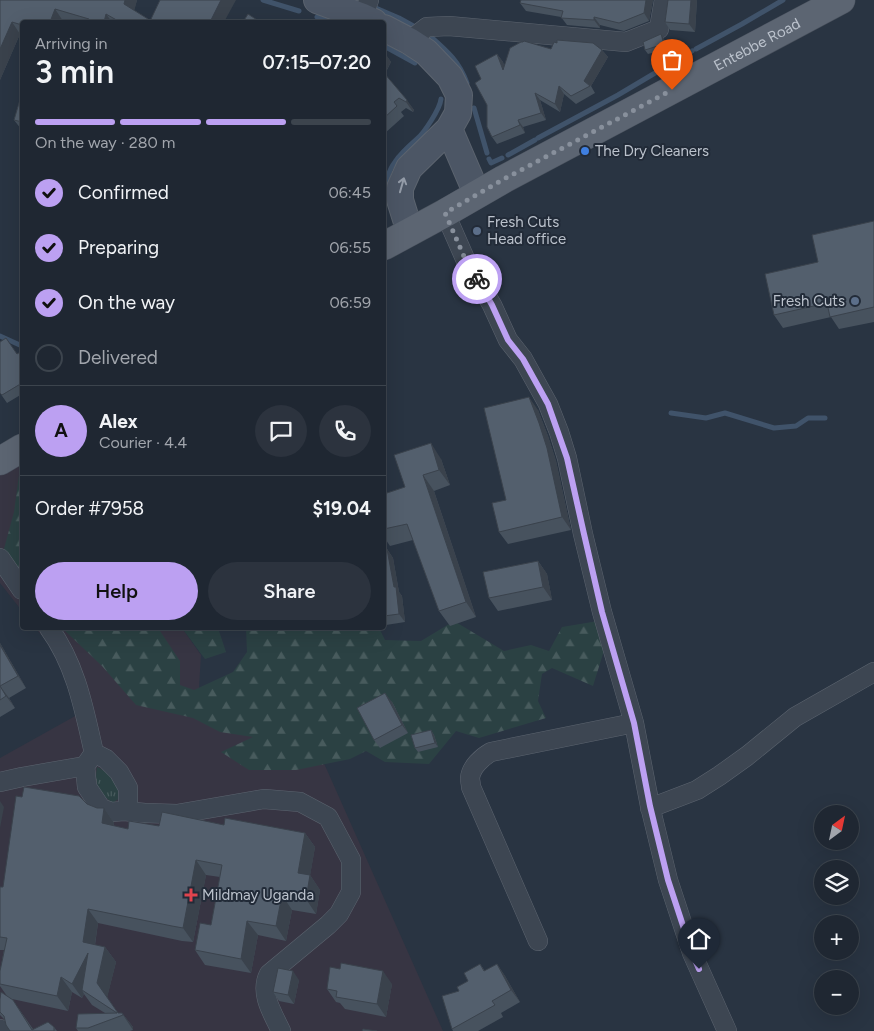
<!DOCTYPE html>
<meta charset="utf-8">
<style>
body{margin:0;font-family:Figtree,sans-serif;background:#2c333e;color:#f1f3f6;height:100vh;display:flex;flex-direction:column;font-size:19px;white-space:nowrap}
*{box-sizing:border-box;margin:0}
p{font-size:16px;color:#a1a5ac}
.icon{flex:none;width:28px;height:28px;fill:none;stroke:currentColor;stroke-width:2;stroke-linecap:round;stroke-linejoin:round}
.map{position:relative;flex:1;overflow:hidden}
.sheet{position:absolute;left:20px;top:20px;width:366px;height:610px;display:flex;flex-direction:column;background:#1f2732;border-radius:5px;box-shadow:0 5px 20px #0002,0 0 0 1px #3c444d}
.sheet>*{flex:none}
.needle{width:32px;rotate:33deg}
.buttons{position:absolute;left:814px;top:805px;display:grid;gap:10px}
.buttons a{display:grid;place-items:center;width:45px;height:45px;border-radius:50%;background:#1f2732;box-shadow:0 5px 20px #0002,0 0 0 1px #3c444d;font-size:25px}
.pin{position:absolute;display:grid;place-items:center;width:42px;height:42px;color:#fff;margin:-51px -21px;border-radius:50% 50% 50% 0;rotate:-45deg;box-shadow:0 0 5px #0007}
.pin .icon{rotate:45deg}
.courier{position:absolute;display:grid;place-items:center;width:50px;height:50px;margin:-25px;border:4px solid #bca0f2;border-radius:50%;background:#fff;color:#222;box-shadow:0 1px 6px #0007}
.overview em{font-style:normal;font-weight:600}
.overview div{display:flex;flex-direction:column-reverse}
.overview{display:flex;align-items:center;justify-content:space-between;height:85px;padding:0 15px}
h1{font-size:32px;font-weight:600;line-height:38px}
.bar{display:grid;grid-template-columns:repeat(4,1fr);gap:8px 5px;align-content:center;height:60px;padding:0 15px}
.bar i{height:6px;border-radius:4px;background:#3c444d}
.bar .current{background:#bca0f2}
.bar p{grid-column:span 4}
.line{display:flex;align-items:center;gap:12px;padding:0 15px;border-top:1px solid #3c444d}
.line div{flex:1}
.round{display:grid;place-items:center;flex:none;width:52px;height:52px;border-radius:26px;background:#2c333e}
ol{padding:0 15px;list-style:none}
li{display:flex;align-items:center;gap:15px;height:55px}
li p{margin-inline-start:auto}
li .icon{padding:5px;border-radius:50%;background:#bca0f2;color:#111;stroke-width:4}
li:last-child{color:#a1a5ac}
li i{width:28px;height:28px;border:2px solid #3c444d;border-radius:50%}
.button{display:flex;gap:10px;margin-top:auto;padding:10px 15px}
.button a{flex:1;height:58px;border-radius:30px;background:#bca0f2;color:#111;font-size:20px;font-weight:600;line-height:58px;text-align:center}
.button a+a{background:#2c333e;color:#f1f3f6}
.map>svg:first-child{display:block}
.medical{fill:#373543}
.grass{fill:url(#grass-tufts)}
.forest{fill:url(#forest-firs)}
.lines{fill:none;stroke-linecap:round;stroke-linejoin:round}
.stream{stroke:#40536a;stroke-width:5}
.minor-casing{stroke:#5c646f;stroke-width:20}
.secondary-casing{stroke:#5c646f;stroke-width:28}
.primary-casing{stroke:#474f5b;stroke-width:29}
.minor{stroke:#3d4652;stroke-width:19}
.secondary{stroke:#4c5665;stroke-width:26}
.primary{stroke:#5c6572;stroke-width:28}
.wall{fill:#47525e}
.shaded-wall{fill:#3a424c}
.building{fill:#535f6d;stroke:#3a424c}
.oneway{stroke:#949ca8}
.done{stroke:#88909c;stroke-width:5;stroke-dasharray:0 9}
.route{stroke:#bca0f2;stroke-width:6}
.shop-dot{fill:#3f7fe0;stroke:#222b38;stroke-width:2}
.service-dot{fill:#5c6f8a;stroke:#222b38;stroke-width:2}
.health-dot{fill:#e0444e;stroke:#222b38;stroke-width:2}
.labels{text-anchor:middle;stroke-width:4;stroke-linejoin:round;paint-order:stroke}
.street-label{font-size:15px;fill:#bbc2cc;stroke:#222b38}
.poi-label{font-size:15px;fill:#bbc2cc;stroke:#222b38;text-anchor:start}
</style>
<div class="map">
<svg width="874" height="1031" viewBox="0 0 874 1031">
<defs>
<pattern id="grass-tufts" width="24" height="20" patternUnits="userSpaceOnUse" patternTransform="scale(1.25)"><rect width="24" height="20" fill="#2b4143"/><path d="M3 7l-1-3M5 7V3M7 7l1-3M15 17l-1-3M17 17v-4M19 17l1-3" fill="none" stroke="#485b5d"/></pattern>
<pattern id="forest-firs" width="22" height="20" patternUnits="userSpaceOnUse" patternTransform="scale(1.25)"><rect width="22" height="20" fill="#2b4143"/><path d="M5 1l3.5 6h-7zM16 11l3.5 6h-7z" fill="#485b5d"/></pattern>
</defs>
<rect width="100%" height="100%" fill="#293442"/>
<path class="medical" d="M22,462V611L0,583V474Z
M35,628H182L201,655L199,688L282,673L327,770L443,1031H7L0,1019V758L77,715L64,672L46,640Z"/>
<path class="grass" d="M97,767C108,771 114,782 120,791L118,799L113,803C98,793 94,784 97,767Z"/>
<path class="forest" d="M19,475H22V581L2,556L14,512Z
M454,621L504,651L531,645L549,651L562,627L598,621L607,641L593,686L552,668L542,674L538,701L546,718L479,738L456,731L429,764L385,762L366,751L350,759L296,770H249L221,752L253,737L220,732L193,718L136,705L102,666L62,628H158L180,661V685L194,690L233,672L247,652L246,628H379L385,640L421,641Z
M182,628H218L226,652L205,659Z"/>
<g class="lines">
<path class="stream" d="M263,0L299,11
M371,6L399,18L417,28
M317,17L330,22
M430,36C447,51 459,61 467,83
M384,46L415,63
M696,49L742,24L783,0
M474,108L487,153
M538,138L618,95L692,51
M508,155L535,140
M489,159L491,163L502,158
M384,199C385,186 387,172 395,162C401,153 409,146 417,139C424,133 440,109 441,99
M0,336L22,346
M671,413L706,418L725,413L774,428L796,426L808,418H825"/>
<defs>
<path id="minor" d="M363,17L369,0
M409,41L427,27L449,26L626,42L659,29L664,0
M445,213L466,261L492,305L508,340L523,359L548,404L559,432L567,458L583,534L602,612L634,723L650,806L668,880L692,953L727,1031
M0,558L22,590
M49,628C76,665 84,709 94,753L85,766L87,787L101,808L111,812L124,811L128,804V788L119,772L106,759L94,753
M0,782L22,777L85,766
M650,808L697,790L719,776L747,756L795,717L874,672
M124,811L145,813L177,814L264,799L300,802L328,817L351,860V892L339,914L328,925L269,974C259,993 273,1014 281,1031
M538,941L471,787C471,784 470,781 470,778C471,767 482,757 491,752L634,723
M0,1029L1,1031"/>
<path id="secondary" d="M317,0L363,17L374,22
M384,28L409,41L426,52L450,77L459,95L458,113L449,129L409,168L400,188V200L410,232
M449,129L477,194"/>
<g id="primary">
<path id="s1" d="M384,246L445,213L504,179L841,0"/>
<path d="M0,461L22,448"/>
</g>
</defs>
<use href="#minor" class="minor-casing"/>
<use href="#secondary" class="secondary-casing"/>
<use href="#primary" class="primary-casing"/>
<use href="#minor" class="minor"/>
<use href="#secondary" class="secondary"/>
<use href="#primary" class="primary"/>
</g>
<path class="wall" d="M0,0H137L134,10L148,19L151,22H68L63,21L22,22V34H20L0,80Z
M653,0L649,21L624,31L600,25V28L567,25L561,17L526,11L520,3Z
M697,0L695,32L670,30L665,22Z
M661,34L664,39L667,49L648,54L645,50Z
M557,43L602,50L608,57L591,86L595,93L576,104L564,94L560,112L540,100L546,120L523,127L525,133L497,144L492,137L487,105L481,79L497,54L503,62L504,66L551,49Z
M384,52L391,62L385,74L414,110L413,112L406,108L401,112L404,116L384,134Z
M22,93V129H21L14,120Z
M874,221V322L839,329L831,317L783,328L774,315L818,262Z
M22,351V394L7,403L0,393L17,354Z
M538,410L548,436L556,461L571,530L508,544L499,532L506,500Z
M441,459L450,485L434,491L476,617L450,626L439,611L413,540L390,546L384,537V494L405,487Z
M387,549L393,558L399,592L402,596L405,622L386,625L384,621V550Z
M538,561L547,574L552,600L498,611L489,598Z
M0,643L26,688L9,698L15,708L0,717Z
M392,702L408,733L380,748L374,740Z
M431,730L434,735L438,747L418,752L415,748Z
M87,804L97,808H104L114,823V826L128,829L159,826L224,825L305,833L315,847L310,875L320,890L316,914L292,910L286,941L258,935L251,973L205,965L195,950L211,925L220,877L206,875L193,942L182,941L98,923L95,945L105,947L116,962L107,997L118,1013H122L133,1027V1030L130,1031H78L76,1028L105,1013L92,1005L84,994L82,998L72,992L68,1011L12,999L33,1029L54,1027L57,1031H10L5,1020L0,1015V999L7,996L0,986V971L4,950H0V887H3Z
M480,964L485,971L497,964L505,976L520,1002L501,1013L503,1017L478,1031H453L452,1029L459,991L468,981Z
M299,980L294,1004L279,1001L273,992Z
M392,984L386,1017L345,1009L340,1003L336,1002L327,989Z"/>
<path class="shaded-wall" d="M125,0H137L133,16L124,4Z
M221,0H236L224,22H210Z
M646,0H653L649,21L644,13Z
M691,0H697L695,32L689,24Z
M55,9L63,21V22H50Z
M106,14L112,22H104Z
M594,17L600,25V28L594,20Z
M12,22L20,34L0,80V49Z
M661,34L664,39L667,49L664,44Z
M602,50L608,57L591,86L584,81Z
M384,52L391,62L384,75Z
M497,54L503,62L508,78L503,70Z
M559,86L564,94L560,112L555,104Z
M535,93L540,100L546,120L541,113Z
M407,100L414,110L413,112L406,102Z
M518,120L523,127L525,133L520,125Z
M529,397L538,410L548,436L556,461L571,530L562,517Z
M431,443L441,459L450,485L439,470Z
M423,475L434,491L476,617L466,602Z
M387,549L393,558L399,592L402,596L405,622L399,614Z
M538,561L547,574L552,600L543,587Z
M0,643L26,688L18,676L0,645Z
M0,686L9,698L15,708L6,696Z
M385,693L392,702L408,733L402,725Z
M431,730L434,735L438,747L435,743Z
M0,801L4,807L0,828Z
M104,808L114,823L112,838L102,823Z
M305,833L315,847L308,888L298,873Z
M196,860L206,875L193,942L183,928Z
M310,875L320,890L316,914L306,899Z
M282,895L292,910L286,941L276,926Z
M88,909L98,923L93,956L83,942Z
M247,921L258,935L251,973L241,959Z
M105,947L116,962L107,998L97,983Z
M88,953L82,990L84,994L82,998L72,984Z
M497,964L505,976L520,1002L511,990Z
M293,971L299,980L294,1004L288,995Z
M383,971L392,984L386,1017L377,1004Z
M61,977L72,992L68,1011L57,996Z
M122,1013L133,1027V1030L123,1015Z"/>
<path class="building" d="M0,0H125L124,4L148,19L146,22H120L106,14L104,22H89V19L55,9L50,22H22V25L12,22L0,49Z
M160,0H221L210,22H184L182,19L180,22H159L151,19Z
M521,0H646L644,13L619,23L594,17V20L561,18L563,11L520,3Z
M668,0H691L689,24L665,22Z
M248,14L260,22H243Z
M661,34L664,44L645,50L643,42Z
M557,40L593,43L602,50L584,81L590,86L571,96L559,86L555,104L535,93L541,113L518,120L520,125L492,137L487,127V105L475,83L481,79L475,66L497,54L503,70L510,48L521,42H523L524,41L551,49L554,42L557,43Z
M384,73L407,100L406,102L399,98L394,102L397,106L384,118Z
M22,93V122L14,120Z
M874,221V307L830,317L827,303L774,315L765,274L818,262L812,235Z
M6,338L17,354L22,351V383L2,395L0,393V342Z
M529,397L539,423L547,448L562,517L499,532L492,503L506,500L484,408Z
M431,443L439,470L423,475L466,602L439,611L407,524L384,529V494L405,487L394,455Z
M387,549L394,587H396L399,614L384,616V550Z
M538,561L543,587L489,598L483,572Z
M0,645L18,676L0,686L6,696L0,700Z
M385,693L402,725L374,740L357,708Z
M431,730L435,743L415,748L411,735Z
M24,787L79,796L87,804L97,808H104L102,823L128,829L129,821L159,826L162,812L224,825L225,818L305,833L298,873L310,875L306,899L282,895L276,926L247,921L241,959L195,950L200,923L211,925L222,865L196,860L183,928L172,926L88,909L83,942L105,947L97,983L118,1013H122L123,1015L88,1028H76L78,1014L117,1013L82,990L88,953L72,984L61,977L57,996L0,984V971L7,938L0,937V887H3L16,796L22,797Z
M341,963L383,971L377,1004L336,997L337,991L327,989L330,967L340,969Z
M480,964L484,971L497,964L511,990L492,1001L495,1005L452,1029L442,996L459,991L457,987L468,981L464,973Z
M278,968L293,971L288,995L273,992Z
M1,992L13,1000L32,1030L48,1022L54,1027V1031H10L6,1025L4,1016L0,1012V999Z
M363,1029L377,1031H362Z"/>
<defs><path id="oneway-shaft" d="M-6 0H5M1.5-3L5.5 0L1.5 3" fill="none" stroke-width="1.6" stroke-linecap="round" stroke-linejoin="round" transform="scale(1.25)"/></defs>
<use class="oneway" href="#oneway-shaft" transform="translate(402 185) rotate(-74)"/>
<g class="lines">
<path class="done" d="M477,279L466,261L445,213L504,179L672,90"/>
<path class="route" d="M477,279L492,305L508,340L523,359L548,404L567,458L584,534L602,612L634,723L650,806L668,880L692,953L699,969"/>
</g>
<circle class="shop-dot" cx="585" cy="151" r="5"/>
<g class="service-dot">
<circle cx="477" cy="231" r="5"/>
<circle cx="855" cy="301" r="5"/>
</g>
<path class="health-dot" d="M188.5 887.5h5v5h5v5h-5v5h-5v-5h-5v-5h5z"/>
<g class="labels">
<g class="street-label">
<text dy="5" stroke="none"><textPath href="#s1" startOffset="424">Entebbe Road</textPath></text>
</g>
<g class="poi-label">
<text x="595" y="156">The Dry Cleaners</text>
<text x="487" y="227">Fresh Cuts<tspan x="487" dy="17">Head office</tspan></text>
<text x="845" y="306" text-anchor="end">Fresh Cuts</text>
<text x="202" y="900">Mildmay Uganda</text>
</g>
</g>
</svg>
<div class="buttons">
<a><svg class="needle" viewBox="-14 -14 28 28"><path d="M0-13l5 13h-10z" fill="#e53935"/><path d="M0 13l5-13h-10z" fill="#a1a5ac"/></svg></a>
<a><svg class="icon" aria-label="layers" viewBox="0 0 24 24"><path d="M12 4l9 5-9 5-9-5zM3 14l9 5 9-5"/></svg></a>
<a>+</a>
<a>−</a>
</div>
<div class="pin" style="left:672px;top:90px;background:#ea580c"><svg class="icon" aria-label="bag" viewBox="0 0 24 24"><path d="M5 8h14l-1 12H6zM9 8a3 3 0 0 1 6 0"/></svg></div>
<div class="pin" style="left:699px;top:969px;background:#1f2937"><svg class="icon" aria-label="home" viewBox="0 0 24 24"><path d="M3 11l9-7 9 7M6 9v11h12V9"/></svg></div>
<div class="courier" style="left:477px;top:279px"><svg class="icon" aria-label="bike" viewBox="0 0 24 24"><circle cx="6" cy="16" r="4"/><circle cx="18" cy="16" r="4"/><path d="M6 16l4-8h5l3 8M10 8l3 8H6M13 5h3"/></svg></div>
<section class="sheet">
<div class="overview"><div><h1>3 min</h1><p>Arriving in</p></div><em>07:15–07:20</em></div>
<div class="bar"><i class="current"></i><i class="current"></i><i class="current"></i><i></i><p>On the way · 280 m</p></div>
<ol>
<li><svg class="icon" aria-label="check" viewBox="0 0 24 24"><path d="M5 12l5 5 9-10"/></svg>Confirmed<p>06:45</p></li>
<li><svg class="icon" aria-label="check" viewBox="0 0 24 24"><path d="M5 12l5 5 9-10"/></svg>Preparing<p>06:55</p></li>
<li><svg class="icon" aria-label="check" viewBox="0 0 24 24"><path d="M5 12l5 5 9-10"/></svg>On the way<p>06:59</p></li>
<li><i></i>Delivered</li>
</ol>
<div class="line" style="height:90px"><b class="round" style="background:#bca0f2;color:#111">A</b><div><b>Alex</b><p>Courier · 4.4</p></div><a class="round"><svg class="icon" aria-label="chat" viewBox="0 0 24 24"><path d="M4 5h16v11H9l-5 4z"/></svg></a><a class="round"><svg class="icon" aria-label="phone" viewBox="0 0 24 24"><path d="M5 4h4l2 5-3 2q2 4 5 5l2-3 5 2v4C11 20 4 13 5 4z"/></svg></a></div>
<div class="line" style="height:65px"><div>Order #7958</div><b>$19.04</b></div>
<div class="button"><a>Help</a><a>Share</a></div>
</section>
</div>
